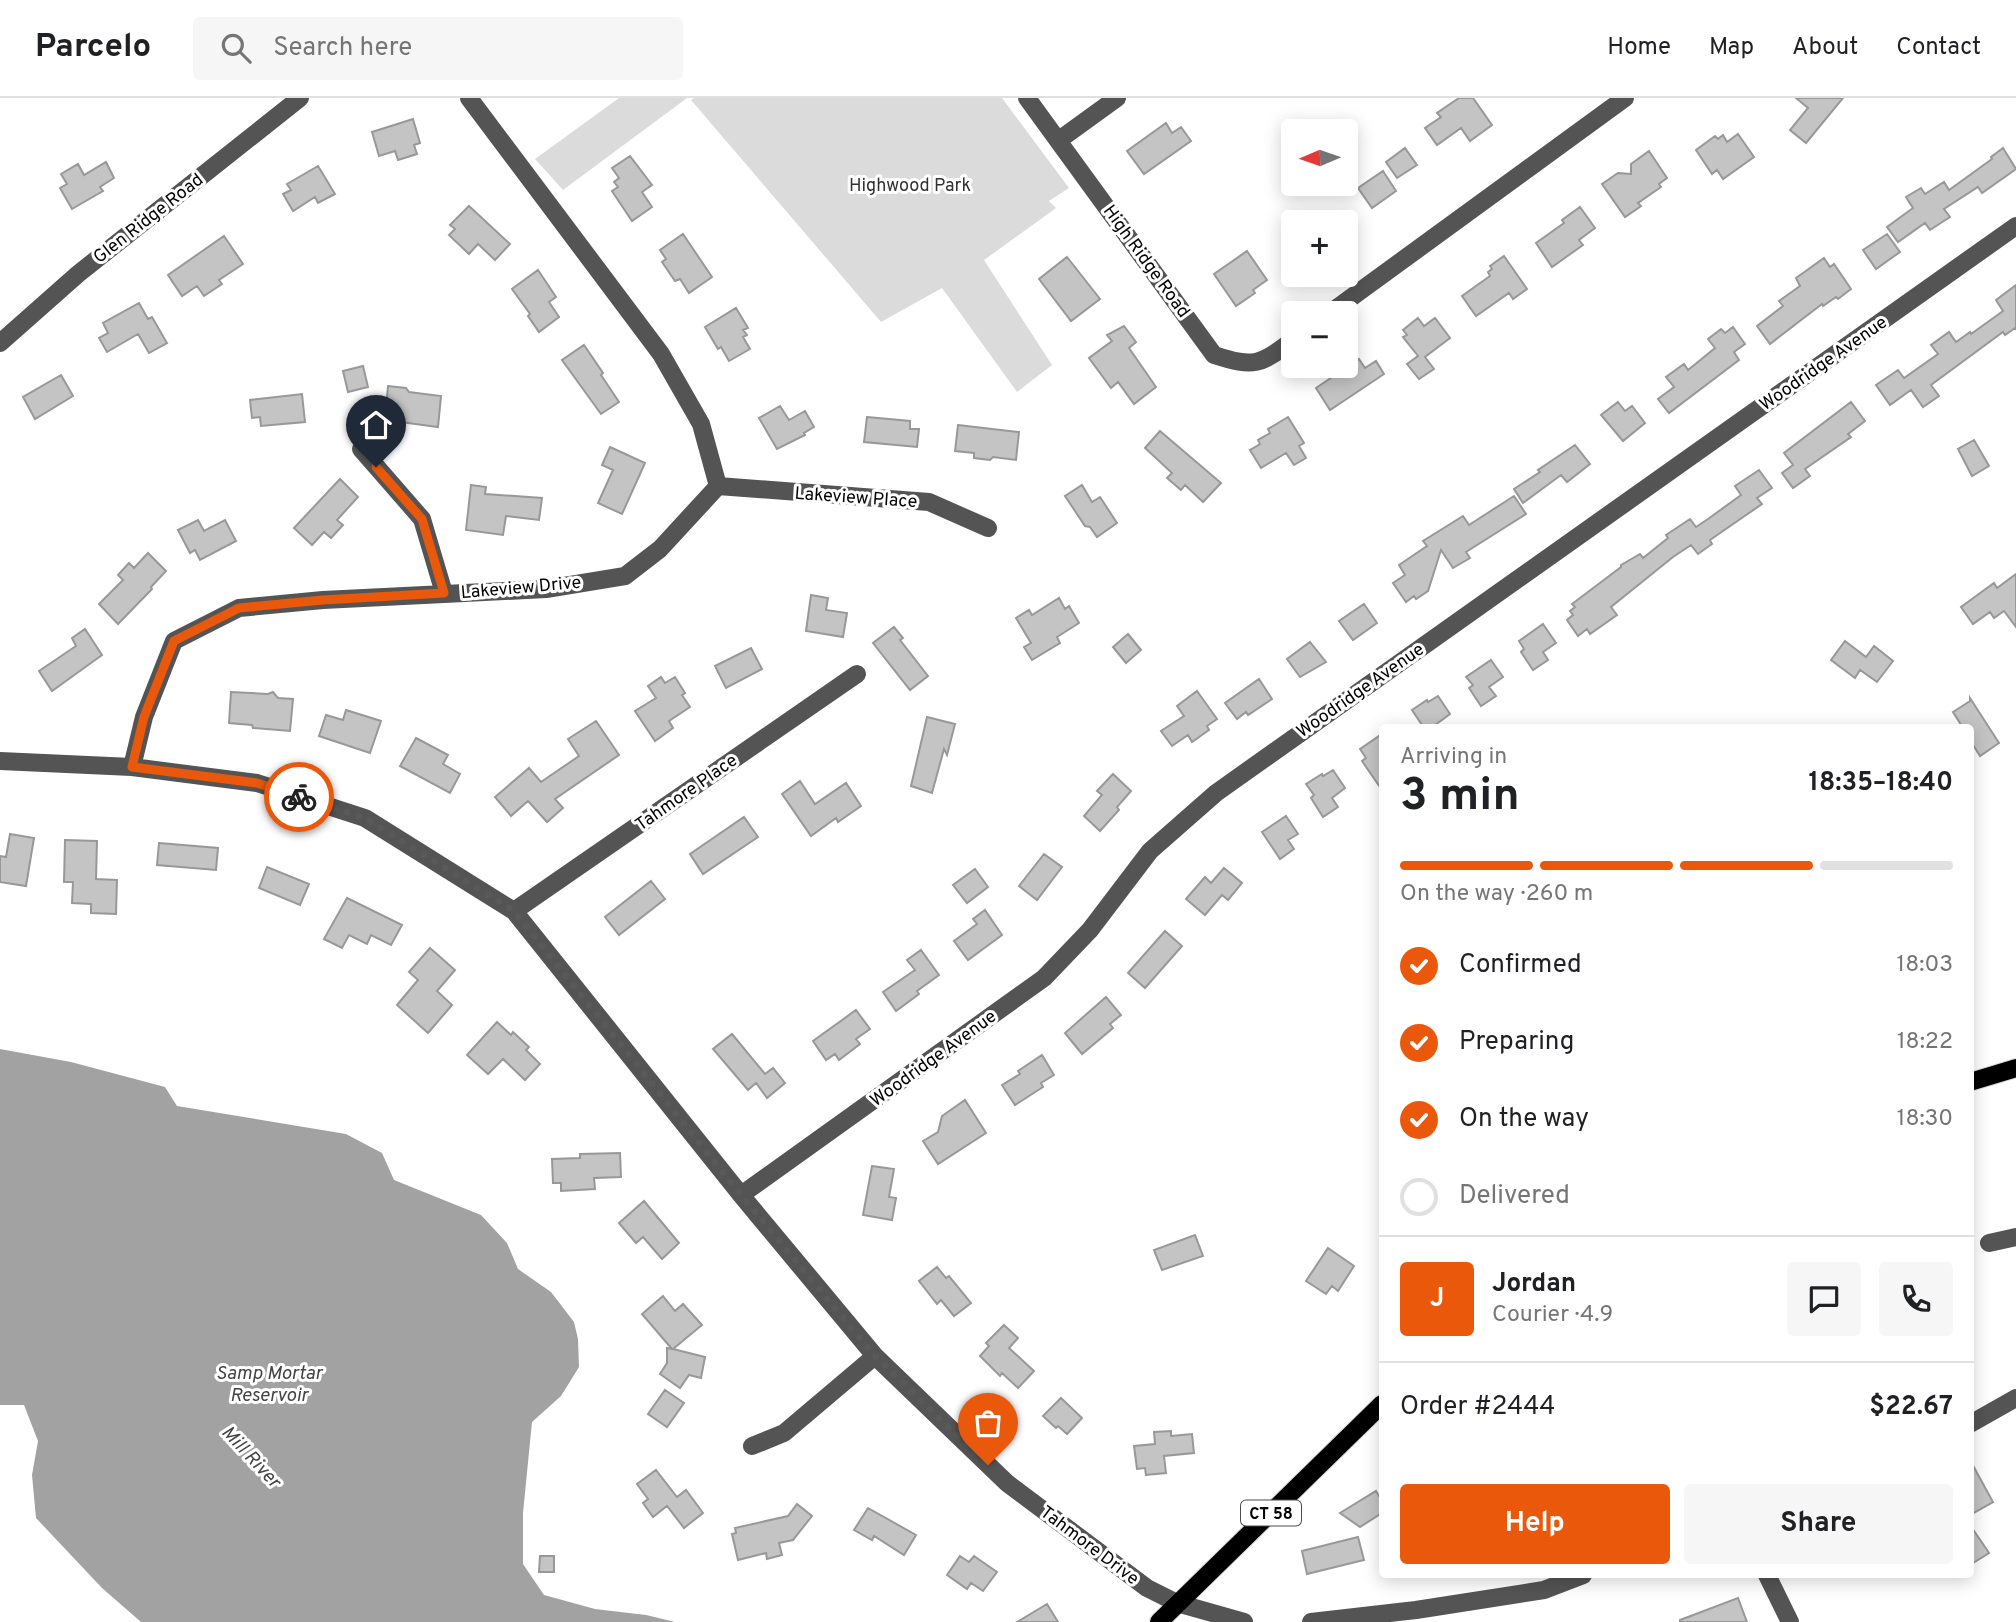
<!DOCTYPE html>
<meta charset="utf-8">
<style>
body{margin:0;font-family:Overpass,sans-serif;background:#f6f6f6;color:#202124;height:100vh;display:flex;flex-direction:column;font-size:26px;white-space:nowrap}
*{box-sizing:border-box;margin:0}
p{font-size:23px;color:#757577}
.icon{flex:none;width:38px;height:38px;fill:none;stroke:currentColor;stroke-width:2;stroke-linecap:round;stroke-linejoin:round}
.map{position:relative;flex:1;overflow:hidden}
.details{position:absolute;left:1379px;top:626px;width:595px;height:854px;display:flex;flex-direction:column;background:#fff;border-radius:7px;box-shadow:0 4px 18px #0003}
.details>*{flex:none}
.needle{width:46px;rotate:268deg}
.tools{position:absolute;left:1281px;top:21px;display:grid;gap:14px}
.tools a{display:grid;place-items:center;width:77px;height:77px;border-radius:7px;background:#fff;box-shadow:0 4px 18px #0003;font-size:35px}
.pin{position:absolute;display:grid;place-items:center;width:60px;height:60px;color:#fff;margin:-72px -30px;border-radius:50% 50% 50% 0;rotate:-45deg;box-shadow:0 0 7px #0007}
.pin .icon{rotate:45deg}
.courier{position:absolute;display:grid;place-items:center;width:70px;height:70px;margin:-35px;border:5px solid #ea580c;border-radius:50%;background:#fff;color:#222;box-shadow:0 2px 9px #0007}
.overview em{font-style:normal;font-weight:700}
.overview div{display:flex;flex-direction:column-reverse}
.overview{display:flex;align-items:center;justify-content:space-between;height:119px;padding:0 21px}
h1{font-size:46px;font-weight:700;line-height:52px}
.bar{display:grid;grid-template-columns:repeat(4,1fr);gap:10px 7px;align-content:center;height:84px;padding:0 21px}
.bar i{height:9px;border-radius:5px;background:#e0e0e0}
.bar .current{background:#ea580c}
.bar p{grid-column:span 4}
.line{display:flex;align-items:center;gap:18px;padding:0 21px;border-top:2px solid #e0e0e0}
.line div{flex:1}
.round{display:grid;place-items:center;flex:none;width:74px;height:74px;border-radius:7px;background:#f6f6f6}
ol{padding:0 21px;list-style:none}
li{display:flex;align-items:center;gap:21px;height:77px}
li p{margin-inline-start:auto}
li .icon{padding:7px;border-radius:50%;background:#ea580c;color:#fff;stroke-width:4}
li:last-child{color:#757577}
li i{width:38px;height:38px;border:4px solid #e0e0e0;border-radius:50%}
.button{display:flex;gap:14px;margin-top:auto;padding:14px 21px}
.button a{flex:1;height:80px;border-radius:7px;background:#ea580c;color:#fff;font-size:28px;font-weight:700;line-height:80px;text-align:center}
.button a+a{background:#f6f6f6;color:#202124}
header{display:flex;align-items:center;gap:42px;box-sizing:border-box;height:98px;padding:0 35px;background:#fff;border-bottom:2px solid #e0e0e0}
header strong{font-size:33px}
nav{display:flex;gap:38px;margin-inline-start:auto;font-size:24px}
.search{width:490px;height:63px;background:#f6f6f6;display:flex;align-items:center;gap:18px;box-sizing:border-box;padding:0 24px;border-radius:7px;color:#757577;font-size:26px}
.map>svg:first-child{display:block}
.green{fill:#dbdbdb}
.water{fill:#a2a2a2}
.building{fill:#c4c4c4;stroke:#989898;stroke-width:2}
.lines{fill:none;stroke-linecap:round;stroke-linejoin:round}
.major-casing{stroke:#dbdbdb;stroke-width:20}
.minor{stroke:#545454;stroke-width:18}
.major{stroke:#000;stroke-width:18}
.done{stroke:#595959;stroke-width:7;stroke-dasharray:0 12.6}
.route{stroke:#ea580c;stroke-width:9}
.labels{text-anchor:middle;stroke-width:6;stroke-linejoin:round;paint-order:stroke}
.shield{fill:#fff;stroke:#4c4c4c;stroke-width:2}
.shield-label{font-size:16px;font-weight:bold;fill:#000}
.park-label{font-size:18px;fill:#323232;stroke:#fff}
.street-label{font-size:18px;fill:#000;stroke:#fff}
.water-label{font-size:19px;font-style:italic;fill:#434343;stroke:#fff}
</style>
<header>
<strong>Parcelo</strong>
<div class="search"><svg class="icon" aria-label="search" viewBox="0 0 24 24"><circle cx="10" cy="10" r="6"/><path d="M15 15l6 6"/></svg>Search here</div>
<nav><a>Home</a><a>Map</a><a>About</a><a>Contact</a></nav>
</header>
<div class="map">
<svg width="2016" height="1524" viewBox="0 0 2016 1524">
<rect width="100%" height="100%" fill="#fff"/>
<path class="green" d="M619,0H687L563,92L535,61Z
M694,0H1002L1069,90L1049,103L1056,110L984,162L1052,267L1017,294L942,190L881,224L691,2Z"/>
<path class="water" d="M0,951L71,964L165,989L177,1008L346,1036L382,1055L394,1082L481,1117L507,1145L518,1171L551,1194L574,1224L578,1241L579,1269L561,1298L532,1324L523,1415V1466L544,1497L595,1511L646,1517L675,1524H141L102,1490L36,1420L32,1377L38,1343L24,1307H0Z"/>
<path class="building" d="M1459,0H1473L1492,27L1470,43L1461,30L1437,47L1425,30L1441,19L1437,15Z
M1796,0H1843L1806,45L1790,32L1808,10Z
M413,21L420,45L414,47L417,56L398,62L395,53L379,58L372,34Z
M1166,25L1172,35L1181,29L1191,43L1144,76L1127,53Z
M1738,36L1754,59L1723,81L1717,72L1712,76L1696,52L1715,38L1718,41L1723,37L1727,44Z
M1405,50L1417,67L1397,80L1386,64Z
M2003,50L2016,71L1982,95L1978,89L1944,111L1950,119L1930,132L1925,125L1898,144L1887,129L1913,110L1906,99L1921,90L1925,96L1944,84L1949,92L1992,61L1991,59Z
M1649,53L1667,80L1659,86L1661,89L1638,105L1641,108L1625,119L1602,86L1618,75L1631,76V66Z
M630,58L652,87L642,94L652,109L632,123L612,93L618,89L614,84L619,80L612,70Z
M106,64L114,80L100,89L103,93L72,111L60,90L67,86L61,76L78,66L84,77Z
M318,68L335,96L318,105L315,99L293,113L283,96L291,92L287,86Z
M1383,73L1396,93L1372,110L1358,90Z
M469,108L510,146L495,162L478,146L469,156L449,137L455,131L450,127Z
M1580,109L1595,130L1579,142L1583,147L1552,169L1536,145L1564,125L1562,122Z
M683,136L712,179L689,195L680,181L675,183L662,164L666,161L660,152Z
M1887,136L1900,154L1876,171L1863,152Z
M224,138L243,166L219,182L222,186L204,198L197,188L182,198L168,177Z
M1247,153L1267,182L1253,192L1255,195L1236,208L1214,176Z
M1504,158L1527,191L1513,201L1509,195L1476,218L1462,198L1490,178L1488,174L1492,171L1490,168Z
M1067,159L1100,201L1071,223L1039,181Z
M1824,160L1830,169L1834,166L1851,191L1838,201L1836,199L1823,208L1822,206L1770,246L1757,228L1783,208L1779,203L1800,188L1796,180Z
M538,172L556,199L549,204L559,219L539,234L528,218L530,216L512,191Z
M2016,187V231L2015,230L2005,237L2003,234L1931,287L1939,298L1923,309L1911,292L1890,307L1876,287L1898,272L1904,280L1938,256L1931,247L1949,234L1956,244L1970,234L1971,236L2003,213L1996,202Z
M139,205L148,221L152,219L167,245L149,255L138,236L107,254L99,240L108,235L103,225Z
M736,210L748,230L743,232L747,237L743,239L750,251L729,263L721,249L718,251L705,229Z
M1418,220L1424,228L1435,220L1450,240L1425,259L1434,271L1419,281L1407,266L1418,258L1403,239L1407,237L1403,232Z
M1124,228L1136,244L1129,250L1156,289L1134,306L1118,284L1111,290L1089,260L1112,243L1107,237Z
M1733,229L1745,246L1734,254L1739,262L1669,315L1658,301L1674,289L1666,279L1684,266L1688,272L1715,250L1708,241L1721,231L1725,235Z
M584,247L603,275L601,277L619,304L601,316L562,262Z
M1359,261L1365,270L1376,263L1384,276L1330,312L1316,290Z
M363,268L368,289L348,294L343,273Z
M61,277L73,298L35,321L23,299Z
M388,288L406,290L409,294L441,298L438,329L385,322Z
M302,296L305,324L261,328L260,319L252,320L250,302Z
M1618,304L1625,313L1632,308L1645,325L1623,343L1601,317Z
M1851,304L1865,323L1848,336L1851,339L1805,371L1810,378L1793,390L1782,375L1793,367L1784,355Z
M780,308L789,322L805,313L814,329L804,335L805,337L777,351L759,320Z
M867,319L910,323V331H919L917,349L864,344Z
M1288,319L1304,345L1299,348L1306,360L1294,367L1286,355L1261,370L1250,352L1260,346L1258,342L1270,335L1268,331Z
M958,327L1019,334L1016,362L993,359L990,362L974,360V355L955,353Z
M1160,333L1221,385L1203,404L1185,387L1181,392L1167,380L1172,375L1145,350Z
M1974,342L1989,368L1972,378L1958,351Z
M1575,347L1590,366L1567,384L1561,377L1523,405L1514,391L1540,374L1538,372Z
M610,349L645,365L622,416L598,405L613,372L602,367Z
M1759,372L1772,390L1757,400L1762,406L1710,442L1712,446L1698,456L1691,447L1673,459L1611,509L1617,517L1590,536L1587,531L1578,538L1567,522L1573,517L1570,513L1575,509L1572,506L1621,469V467L1640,456L1643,460L1668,440L1666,437L1690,421L1696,429L1708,421L1741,397L1735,388Z
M340,381L358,399L337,422L343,427L331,440L324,434L312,447L294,430Z
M471,387L486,389L485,396L542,400L539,422L506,418L503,437L466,432Z
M1082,387L1092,404L1100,399L1117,425L1097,439L1090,429L1085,428L1065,398Z
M1514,398L1526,416L1466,454L1470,460L1453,470L1441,452L1428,493L1416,501L1414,498L1406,504L1393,485L1405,477L1399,467L1427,448L1423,443L1463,418L1469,427Z
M198,422L204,433L225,422L236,443L200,462L195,452L190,455L178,432Z
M148,455L166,473L151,489L152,491L118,526L99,506L123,482L118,477L129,465L134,470Z
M2016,476V529L2004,513L1994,520L1990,514L1973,526L1961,509L1994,485L1997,490Z
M811,497L828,500L826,512L847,515L843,539L806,533Z
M1059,500L1065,511L1069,508L1079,525L1057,539L1060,545L1032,562L1024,549L1031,545L1016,520L1029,512L1032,517Z
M1364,506L1377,525L1353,542L1339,523Z
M1543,526L1556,545L1543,554L1548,562L1533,572L1521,554L1524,551L1519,543Z
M894,529L903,540L900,542L928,578L910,592L873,545Z
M85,531L102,557L52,593L39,573L76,548L72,540Z
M1128,536L1141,552L1126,565L1113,549Z
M1845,543L1866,559L1874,548L1893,563L1877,584L1860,572L1855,580L1831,562Z
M1310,544L1326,564L1300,579L1287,561Z
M751,550L762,571L726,590L715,568Z
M1491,562L1503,579L1489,589L1496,598L1481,608L1469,590L1473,587L1466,579Z
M661,579L665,585L675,579L685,595L682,597L690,609L669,623L673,630L655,643L635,613L656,600L648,588Z
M1259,581L1272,601L1248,617L1246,614L1237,621L1225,605Z
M1197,593L1217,621L1207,628L1209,632L1192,644L1188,637L1172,648L1161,633L1184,618L1177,608Z
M231,594L268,596L273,594L278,600L293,601L290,633L253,630L252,627L229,625Z
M1438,598L1450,616L1431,630H1424L1412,612L1427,602L1428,604Z
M1970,600L1999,645L1980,658L1970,642V630H1963L1953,614L1970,603Z
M346,612L381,623L370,655L319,638L326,617L343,622Z
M927,619L955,626L947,657L944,651L932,695L911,688Z
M596,623L619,657L555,701L563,710L547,724L528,703L511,718L495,699L529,670L541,684L579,658L568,641Z
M1382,636V692L1362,663L1366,660L1360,651Z
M416,640L448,657L443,666L460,676L450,695L400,668Z
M1333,672L1345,690L1332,700L1338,709L1323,719L1311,700L1314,697L1306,686L1322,676L1323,678Z
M1113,676L1131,693L1117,709L1119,712L1100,733L1084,718L1102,697L1097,693Z
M800,683L815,706L846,685L861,708L838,724L836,720L811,738L782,696Z
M1286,718L1298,736L1288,742L1294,751L1280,761L1262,734Z
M744,719L758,739L703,776L690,756Z
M10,736L34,740L26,788L0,784V758L6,759Z
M65,742L97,743L96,781L117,782L116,816L91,815V806L72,805L73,784H64Z
M159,745L218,750L216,772L157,767Z
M1044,756L1062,769L1037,802L1019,788Z
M267,769L309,786L300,807L259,790Z
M1224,770L1242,785L1228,802L1222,797L1205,817L1186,801L1205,779L1211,785Z
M975,771L988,789L967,805L953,787Z
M651,783L665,801L619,837L605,819Z
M347,800L402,827L391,847L371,837L367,846L349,837L342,850L324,841Z
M985,812L1002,837L968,862L954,843L977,826L973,821Z
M1165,833L1182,848L1145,890L1128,875Z
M430,850L455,872L437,893L452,907L428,935L397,907L418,882L409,874Z
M921,852L939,877L917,893L919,896L896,913L883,894L915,872L907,862Z
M1106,899L1121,917L1110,926L1113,930L1082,956L1065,935Z
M856,912L870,931L856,941L860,946L839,962L835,956L826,962L813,943Z
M497,924L511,937L513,934L529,949L526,952L540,966L525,982L503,961L488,976L467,957Z
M732,936L765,976L773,970L785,985L767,1000L756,985L748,992L713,951Z
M1042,957L1054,977L1041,985L1043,989L1015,1007L1002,987L1020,976L1018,973Z
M965,1002L986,1035L938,1066L923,1043L938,1034L942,1018Z
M620,1055L621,1079L594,1080L595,1091L561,1093V1085H553L552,1061L580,1060V1056Z
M872,1068L894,1071L889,1099L896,1100L892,1122L863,1117Z
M644,1103L679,1145L662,1161L643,1139L636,1145L619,1125Z
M1195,1137L1203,1158L1162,1172L1154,1152Z
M1328,1150L1354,1168L1338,1193L1332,1188L1326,1196L1306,1183Z
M937,1169L946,1180L949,1178L971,1205L954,1218L941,1202L937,1206L919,1183Z
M663,1198L675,1213L683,1206L702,1227L673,1251L705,1259L701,1280L689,1277L680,1290L660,1276L667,1265V1250L672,1251L642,1216Z
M1004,1227L1018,1240L1009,1250L1034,1273L1018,1290L1002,1275L1000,1278L980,1258L989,1248L986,1245Z
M665,1292L684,1305L667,1329L648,1316Z
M1061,1300L1082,1320L1067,1336L1058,1328L1056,1330L1043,1318Z
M1171,1333V1338L1192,1336L1194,1355L1164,1358L1166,1375L1146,1377L1145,1370L1137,1371L1134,1348L1155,1346L1154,1334Z
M1970,1362L1993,1404L1970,1417Z
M656,1372L677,1399L686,1392L703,1415L684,1430L667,1408L653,1419L643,1405L648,1401L637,1386Z
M1376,1393L1382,1403V1415L1360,1429L1340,1415Z
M797,1406L812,1418L793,1442L779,1445L782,1457L767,1461L766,1455L738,1462L732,1436L736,1435L735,1430L788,1418Z
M868,1410L916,1437L904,1457L874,1438L872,1442L854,1432Z
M1970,1427L1989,1455L1970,1467Z
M1358,1439L1364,1462L1307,1476L1302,1453Z
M540,1458H554V1474H539Z
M960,1458L969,1464L974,1458L997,1474L983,1493L971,1485L967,1491L947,1477Z
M1738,1500L1747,1524H1680V1522Z
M1047,1506L1058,1524H1017Z"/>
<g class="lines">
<defs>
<path id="major" d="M1970,984L2016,970
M1159,1524L1382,1306"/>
</defs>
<use href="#major" class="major-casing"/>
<path class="minor" d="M469,0L661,256L701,326L718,388
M1027,0L1214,257C1255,270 1260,267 1293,242
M1059,42L1117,0
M1330,215L1625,0
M0,245L78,176L300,0
M361,351L422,421L444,495
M718,388L929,404L988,430
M0,663L132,669L257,685L365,720L514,813L741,1097L875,1258L1007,1385L1147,1490L1177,1505L1244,1524
M132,669L144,619L174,543L239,510L323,502L546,491L625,478L660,451L718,388
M514,813L857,576
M741,1097L1044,880L1090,832L1150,753L1216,695L2016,128
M1989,1145L2016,1139
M1970,1326L2016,1300
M752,1348L784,1335L875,1258
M1767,1477L1790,1524
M1311,1524L1416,1512L1544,1492L1583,1477"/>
<use href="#major" class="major"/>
</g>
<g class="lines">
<path class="done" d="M299,699L365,720L514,813L741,1097L875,1258L988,1367"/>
<path class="route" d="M299,699L257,685L132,669L144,619L174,543L239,510L323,502L444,495L422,421L376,369"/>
</g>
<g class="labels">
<rect class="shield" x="1241" y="1402.5" width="60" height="25" rx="5"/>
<g class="shield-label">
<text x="1271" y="1421">CT 58</text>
</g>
<g class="park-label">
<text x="910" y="93">Highwood Park</text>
</g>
<g class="street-label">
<text transform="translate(148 120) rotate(-38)" y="6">Glen Ridge Road</text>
<text transform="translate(1147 163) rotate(54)" y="6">High Ridge Road</text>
<text transform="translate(1823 265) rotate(-35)" y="6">Woodridge Avenue</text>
<text transform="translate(856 399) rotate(4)" y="6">Lakeview Place</text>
<text transform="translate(521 489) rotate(-5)" y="6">Lakeview Drive</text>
<text transform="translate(1360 592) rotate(-35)" y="6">Woodridge Avenue</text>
<text transform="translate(686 694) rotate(-35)" y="6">Tahmore Place</text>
<text transform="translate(933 960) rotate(-36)" y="6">Woodridge Avenue</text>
<text transform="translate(1090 1447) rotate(37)" y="6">Tahmore Drive</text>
</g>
<g class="water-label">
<text x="269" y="1281">Samp Mortar<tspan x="269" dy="22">Reservoir</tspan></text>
<text transform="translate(252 1358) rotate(47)" y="7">Mill River</text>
</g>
</g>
</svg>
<div class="tools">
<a><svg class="needle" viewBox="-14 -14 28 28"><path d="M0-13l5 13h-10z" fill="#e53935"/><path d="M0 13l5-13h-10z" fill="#757577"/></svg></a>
<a>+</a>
<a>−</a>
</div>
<div class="pin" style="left:988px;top:1367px;background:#ea580c"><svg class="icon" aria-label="bag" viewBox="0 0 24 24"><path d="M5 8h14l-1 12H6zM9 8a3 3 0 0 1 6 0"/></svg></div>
<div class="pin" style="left:376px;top:369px;background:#1f2937"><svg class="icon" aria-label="home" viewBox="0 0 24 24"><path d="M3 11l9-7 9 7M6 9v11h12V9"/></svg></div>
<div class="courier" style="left:299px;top:699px"><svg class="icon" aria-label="bike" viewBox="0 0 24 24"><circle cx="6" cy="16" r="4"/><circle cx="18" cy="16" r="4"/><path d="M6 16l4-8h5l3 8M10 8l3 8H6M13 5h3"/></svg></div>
<section class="details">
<div class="overview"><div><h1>3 min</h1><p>Arriving in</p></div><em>18:35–18:40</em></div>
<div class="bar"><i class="current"></i><i class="current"></i><i class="current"></i><i></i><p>On the way · 260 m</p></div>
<ol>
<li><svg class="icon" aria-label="check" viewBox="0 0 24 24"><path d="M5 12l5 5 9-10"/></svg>Confirmed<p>18:03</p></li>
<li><svg class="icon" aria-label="check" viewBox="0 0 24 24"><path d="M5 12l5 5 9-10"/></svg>Preparing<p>18:22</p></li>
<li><svg class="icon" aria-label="check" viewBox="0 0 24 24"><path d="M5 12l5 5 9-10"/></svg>On the way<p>18:30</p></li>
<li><i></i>Delivered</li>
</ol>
<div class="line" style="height:126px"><b class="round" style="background:#ea580c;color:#fff">J</b><div><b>Jordan</b><p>Courier · 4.9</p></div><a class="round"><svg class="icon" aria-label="chat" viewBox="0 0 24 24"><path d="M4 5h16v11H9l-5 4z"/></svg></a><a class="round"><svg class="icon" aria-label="phone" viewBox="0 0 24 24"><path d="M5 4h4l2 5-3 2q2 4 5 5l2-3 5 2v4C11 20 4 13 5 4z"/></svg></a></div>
<div class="line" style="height:91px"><div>Order #2444</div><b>$22.67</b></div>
<div class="button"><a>Help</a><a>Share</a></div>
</section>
</div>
